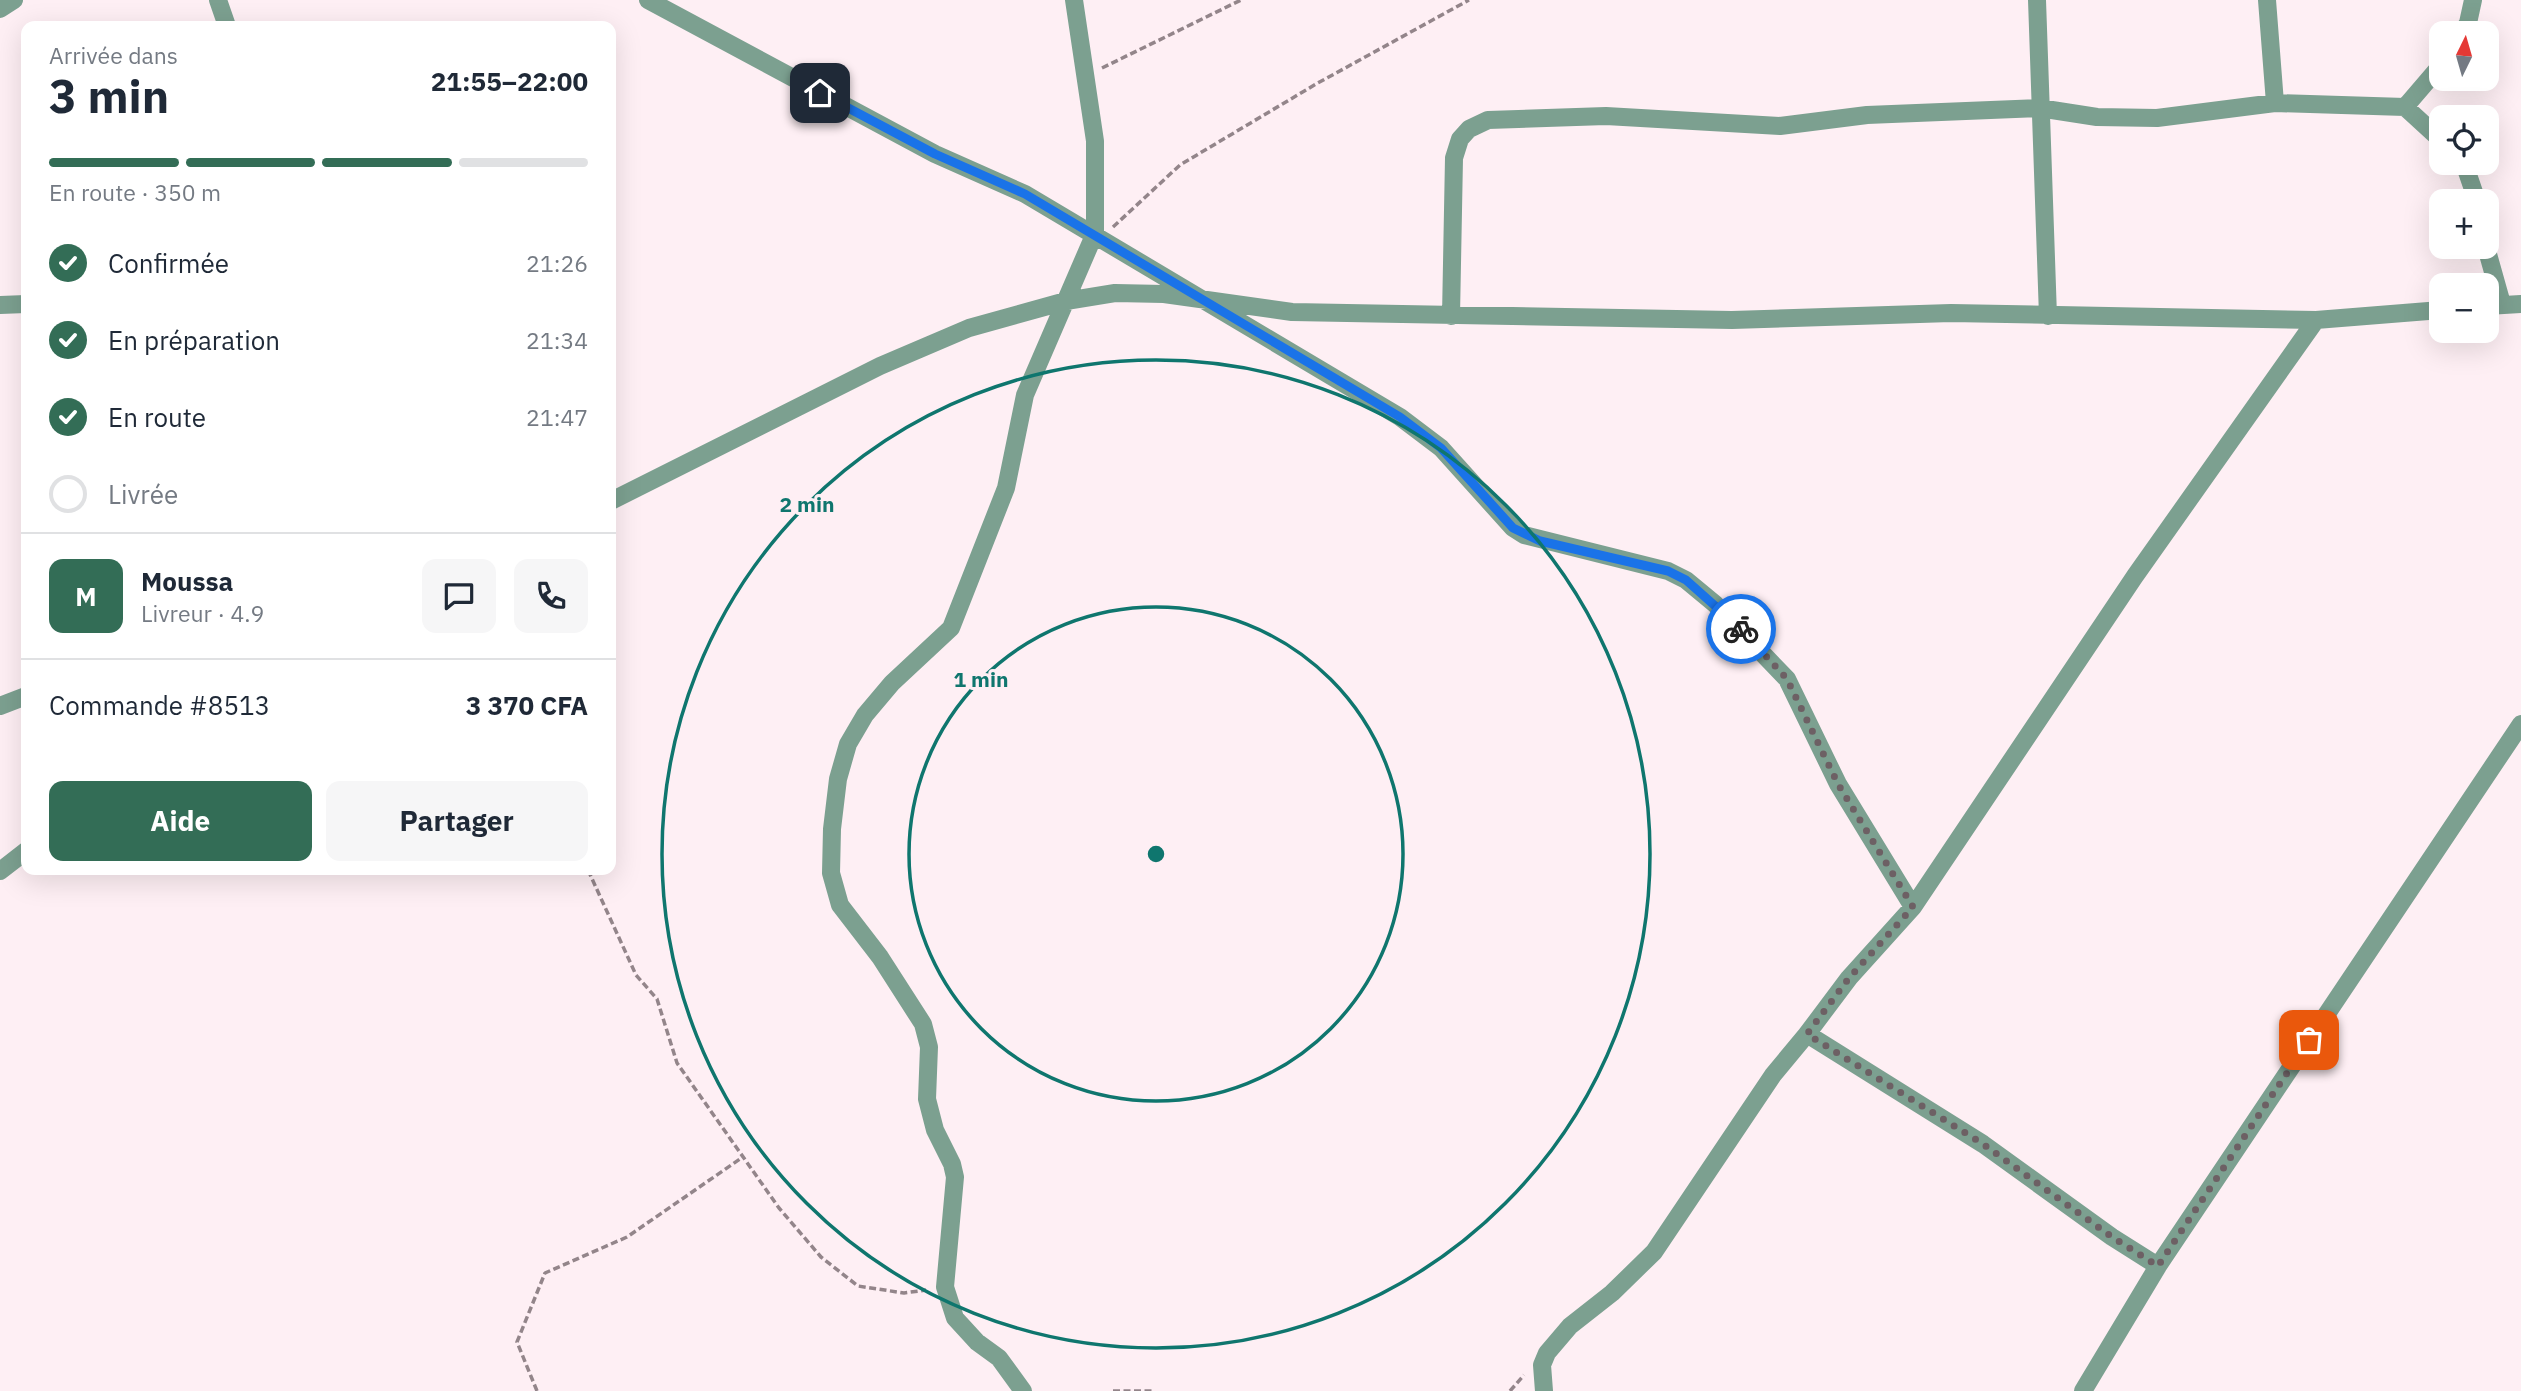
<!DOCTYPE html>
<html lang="fr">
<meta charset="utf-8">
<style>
body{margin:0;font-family:"IBM Plex Sans",sans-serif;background:#f6f6f7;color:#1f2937;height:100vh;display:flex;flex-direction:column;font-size:26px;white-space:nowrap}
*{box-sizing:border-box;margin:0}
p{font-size:23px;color:#747a83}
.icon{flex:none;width:38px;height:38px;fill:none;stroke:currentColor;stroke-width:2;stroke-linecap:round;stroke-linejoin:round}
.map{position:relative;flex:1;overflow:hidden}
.details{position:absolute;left:21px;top:21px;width:595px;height:854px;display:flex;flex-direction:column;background:#fff;border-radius:14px;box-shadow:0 7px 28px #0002}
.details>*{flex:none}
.needle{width:46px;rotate:5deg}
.fabs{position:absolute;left:2429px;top:21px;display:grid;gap:14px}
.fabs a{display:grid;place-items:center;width:70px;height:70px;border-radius:14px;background:#fff;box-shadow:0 7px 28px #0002;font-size:35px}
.pin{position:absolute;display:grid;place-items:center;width:60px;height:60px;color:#fff;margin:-30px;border-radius:14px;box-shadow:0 4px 10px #0006}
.courier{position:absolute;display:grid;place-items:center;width:70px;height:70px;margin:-35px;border:5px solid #1a73e8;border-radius:50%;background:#fff;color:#222;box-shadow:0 2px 9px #0007}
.summary em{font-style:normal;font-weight:700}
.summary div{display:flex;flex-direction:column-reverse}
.summary{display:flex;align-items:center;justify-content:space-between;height:119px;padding:0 28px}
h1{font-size:46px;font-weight:700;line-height:52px}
.bar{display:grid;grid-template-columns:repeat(4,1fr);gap:10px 7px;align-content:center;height:84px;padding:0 28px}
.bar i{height:9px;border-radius:5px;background:#e0e1e3}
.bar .active{background:#336d56}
.bar p{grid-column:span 4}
.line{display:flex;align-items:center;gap:18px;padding:0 28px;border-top:2px solid #e0e1e3}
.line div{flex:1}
.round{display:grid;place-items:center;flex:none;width:74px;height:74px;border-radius:14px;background:#f6f6f7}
ol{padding:0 28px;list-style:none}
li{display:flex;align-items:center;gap:21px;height:77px}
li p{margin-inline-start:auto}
li .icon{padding:7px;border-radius:50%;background:#336d56;color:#fff;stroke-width:4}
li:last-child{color:#747a83}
li i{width:38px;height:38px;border:4px solid #e0e1e3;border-radius:50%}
.primary-button{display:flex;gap:14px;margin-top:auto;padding:14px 28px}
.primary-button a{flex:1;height:80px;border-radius:14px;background:#336d56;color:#fff;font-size:28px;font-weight:700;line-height:80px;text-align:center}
.primary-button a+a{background:#f6f6f7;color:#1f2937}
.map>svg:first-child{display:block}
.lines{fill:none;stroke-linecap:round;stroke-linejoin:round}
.path{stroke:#93858a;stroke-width:3.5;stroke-dasharray:7 3.5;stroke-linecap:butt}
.minor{stroke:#7ca090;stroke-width:18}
.done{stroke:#6d6064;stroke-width:7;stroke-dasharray:0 12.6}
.route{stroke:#1a73e8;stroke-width:9}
.ring{fill:none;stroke:#0f766e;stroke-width:3.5}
.centre{fill:#0f766e;stroke:#feeff4;stroke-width:3.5}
.ring-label{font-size:21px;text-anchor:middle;font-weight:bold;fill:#0f766e;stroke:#feeff4;stroke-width:6;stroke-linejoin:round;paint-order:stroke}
</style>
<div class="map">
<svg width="2521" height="1391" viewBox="0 0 2521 1391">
<rect width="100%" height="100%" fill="#feeff4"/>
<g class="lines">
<path class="path" d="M1102,68L1241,0
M1113,227L1180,165L1316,84L1469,0
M588,870L636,975L657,999L677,1063L779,1208L821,1257L858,1286L904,1293L926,1290
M537,1391L517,1342L545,1273L627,1237L740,1159
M1113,1391H1153
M1510,1391L1524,1375"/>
<path class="minor" d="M218,0L227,26
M648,0L935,154L1025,194L1400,417L1441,448L1513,528L1524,535L1668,571L1686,580L1715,604L1787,679L1838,784L1913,907
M2037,0L2048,316
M2267,0L2275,103L2405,107
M0,9L14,0
M2462,33L2468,23L2473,0
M2441,65L2405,107L2441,140
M2464,163L2477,201
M2486,247L2502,304
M0,305L26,304
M2487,306L2521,304
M1451,316L1454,158L1460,139L1469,129L1488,120L1606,116L1780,126L1867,115L2039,108L2097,117L2157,118L2275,103
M611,501L880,366L969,328L1066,301L1115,293L1164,294L1292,312L1732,320L1951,313L2316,320L2441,310
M0,706L26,696
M0,871L26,851
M2158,1266L2112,1237L1983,1144L1807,1034L1849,978L1913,907L2135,576L2316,320
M1023,1391L999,1358L977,1342L955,1318L945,1287L955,1177L952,1164L935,1130L927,1099L929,1047L923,1024L880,957L840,905L831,873L832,829L838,779L848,744L865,715L892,683L951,628L1006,488L1025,395L1095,233V141L1074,0
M1544,1391L1542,1365L1547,1353L1570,1326L1612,1293L1654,1252L1773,1075L1807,1034
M2083,1391L2158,1266L2521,724"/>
</g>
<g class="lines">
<path class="done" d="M1741,629L1787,679L1838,784L1913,907L1849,978L1807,1034L1983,1144L2112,1237L2158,1266L2309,1040"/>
<path class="route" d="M820,93L935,154L1025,194L1400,417L1441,448L1513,528L1540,541L1668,571L1686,580L1741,629"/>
</g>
<g class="ring">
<circle cx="1156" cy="854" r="247"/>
<circle cx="1156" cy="854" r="494"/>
</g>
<circle cx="1156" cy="854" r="10" class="centre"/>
<g class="ring-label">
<text x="807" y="512">2 min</text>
<text x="981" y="687">1 min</text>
</g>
</svg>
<div class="fabs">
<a><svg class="needle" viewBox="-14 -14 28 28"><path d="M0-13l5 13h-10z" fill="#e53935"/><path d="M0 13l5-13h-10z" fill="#747a83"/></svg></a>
<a><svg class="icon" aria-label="locate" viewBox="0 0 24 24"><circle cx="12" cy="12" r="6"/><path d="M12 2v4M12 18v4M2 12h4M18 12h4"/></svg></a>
<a>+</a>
<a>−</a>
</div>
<div class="pin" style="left:2309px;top:1040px;background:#ea580c"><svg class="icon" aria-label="bag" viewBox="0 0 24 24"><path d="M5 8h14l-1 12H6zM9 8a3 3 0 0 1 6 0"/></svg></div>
<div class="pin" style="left:820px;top:93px;background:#1f2937"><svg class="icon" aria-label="home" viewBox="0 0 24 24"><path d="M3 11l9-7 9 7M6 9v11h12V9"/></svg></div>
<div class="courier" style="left:1741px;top:629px"><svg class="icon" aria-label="bike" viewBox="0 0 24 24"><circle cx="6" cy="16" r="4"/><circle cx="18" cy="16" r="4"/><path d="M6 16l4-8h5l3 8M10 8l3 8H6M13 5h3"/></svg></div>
<section class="details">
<div class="summary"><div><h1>3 min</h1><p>Arrivée dans</p></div><em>21:55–22:00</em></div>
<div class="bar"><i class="active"></i><i class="active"></i><i class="active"></i><i></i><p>En route · 350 m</p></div>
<ol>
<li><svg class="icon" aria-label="check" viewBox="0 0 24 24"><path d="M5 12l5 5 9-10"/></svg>Confirmée<p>21:26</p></li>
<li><svg class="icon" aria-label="check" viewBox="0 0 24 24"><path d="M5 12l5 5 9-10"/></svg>En préparation<p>21:34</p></li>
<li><svg class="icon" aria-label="check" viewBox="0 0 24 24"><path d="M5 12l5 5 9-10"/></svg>En route<p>21:47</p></li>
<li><i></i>Livrée</li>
</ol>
<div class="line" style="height:126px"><b class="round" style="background:#336d56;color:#fff">M</b><div><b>Moussa</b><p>Livreur · 4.9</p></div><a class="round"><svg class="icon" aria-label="chat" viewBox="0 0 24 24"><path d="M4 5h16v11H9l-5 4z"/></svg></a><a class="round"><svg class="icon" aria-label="phone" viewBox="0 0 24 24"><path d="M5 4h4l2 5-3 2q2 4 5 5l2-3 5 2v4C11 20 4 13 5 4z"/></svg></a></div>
<div class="line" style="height:91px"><div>Commande #8513</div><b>3 370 CFA</b></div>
<div class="primary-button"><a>Aide</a><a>Partager</a></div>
</section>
</div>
